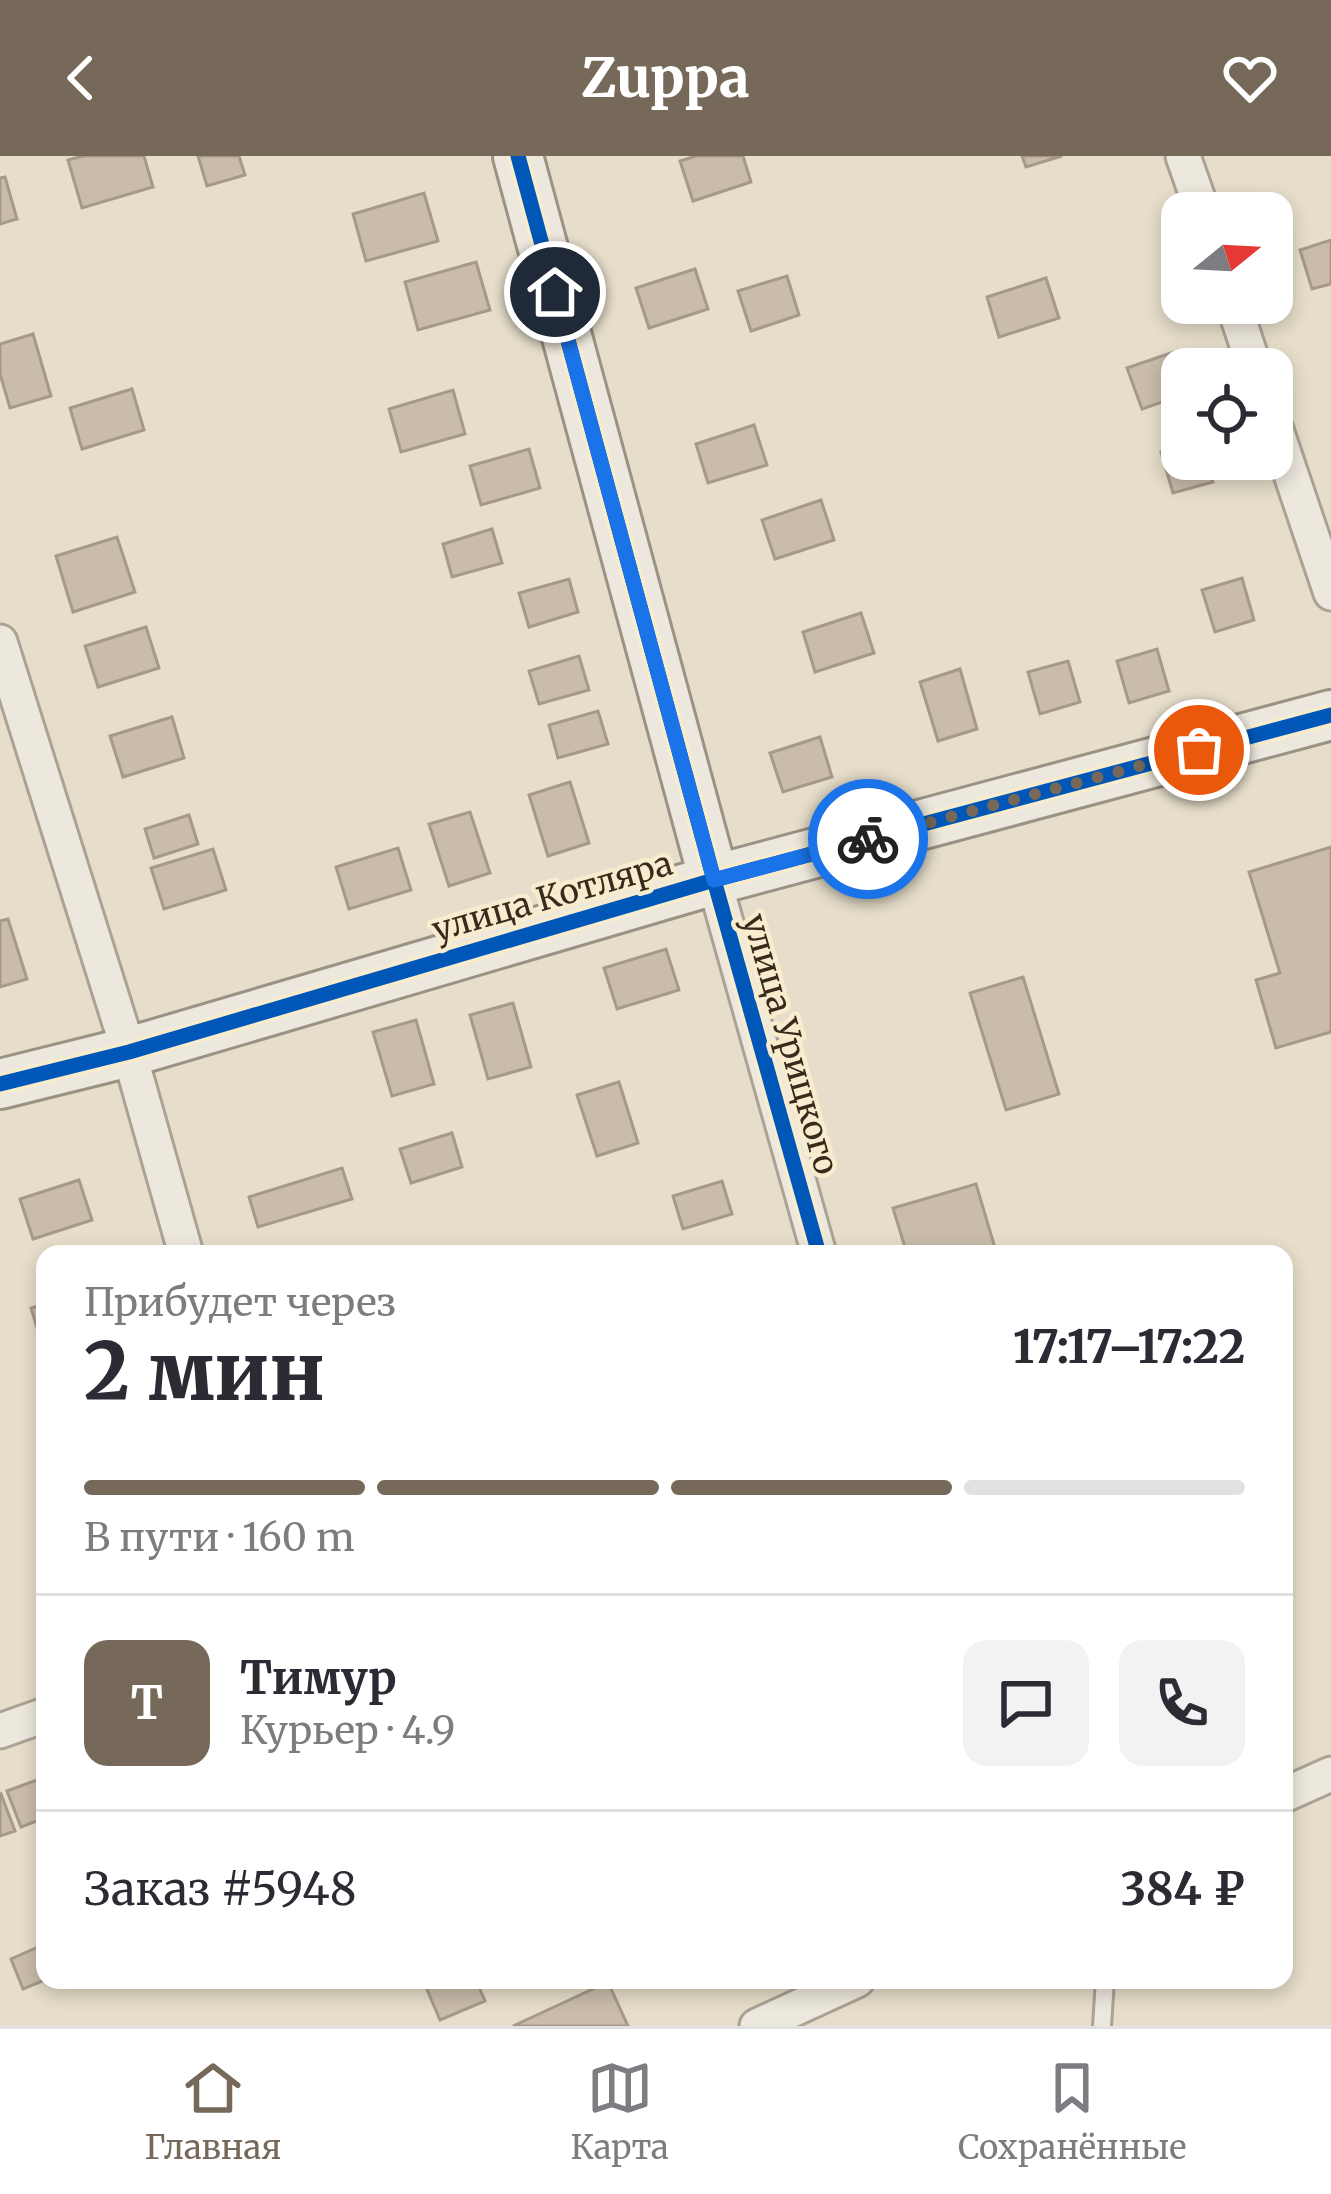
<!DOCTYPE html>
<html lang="ru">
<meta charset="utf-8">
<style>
body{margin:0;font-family:Merriweather,serif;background:#f2f2f3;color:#2b2b33;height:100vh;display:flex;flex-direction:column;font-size:45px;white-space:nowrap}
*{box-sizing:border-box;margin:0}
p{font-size:39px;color:#7c7c81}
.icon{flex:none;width:66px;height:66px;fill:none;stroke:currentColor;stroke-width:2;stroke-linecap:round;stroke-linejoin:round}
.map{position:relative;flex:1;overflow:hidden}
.panel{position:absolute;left:36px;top:1089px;width:1257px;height:744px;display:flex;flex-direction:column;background:#fff;border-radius:24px;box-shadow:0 6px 18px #0003}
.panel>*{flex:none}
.needle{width:78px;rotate:72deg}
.buttons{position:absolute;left:1161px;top:36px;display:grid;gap:24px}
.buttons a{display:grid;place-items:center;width:132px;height:132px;border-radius:24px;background:#fff;box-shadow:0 6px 18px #0003;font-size:60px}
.pin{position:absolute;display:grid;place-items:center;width:102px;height:102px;color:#fff;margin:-51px;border:6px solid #fff;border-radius:50%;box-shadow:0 3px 12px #0007}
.courier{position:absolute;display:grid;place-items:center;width:120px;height:120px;margin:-60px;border:9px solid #1a73e8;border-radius:50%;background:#fff;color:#222;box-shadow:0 3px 15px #0007}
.overview em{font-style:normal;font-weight:800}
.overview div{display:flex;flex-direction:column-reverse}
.overview{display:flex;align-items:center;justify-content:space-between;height:204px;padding:0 48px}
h1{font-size:78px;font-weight:800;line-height:90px}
.bar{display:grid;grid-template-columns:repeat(4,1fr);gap:18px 12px;align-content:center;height:144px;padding:0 48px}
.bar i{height:15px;border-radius:9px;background:#e1e1e2}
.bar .active{background:#766959}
.bar p{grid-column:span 4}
.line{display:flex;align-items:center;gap:30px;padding:0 48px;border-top:3px solid #e1e1e2}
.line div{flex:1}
.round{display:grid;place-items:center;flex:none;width:126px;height:126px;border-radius:24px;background:#f2f2f3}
header{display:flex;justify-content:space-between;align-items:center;height:156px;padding:0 48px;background:#766959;color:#fff;font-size:54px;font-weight:800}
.dock{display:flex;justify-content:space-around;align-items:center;height:168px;border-top:3px solid #e1e1e2;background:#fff;font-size:33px;color:#7c7c81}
.dock a{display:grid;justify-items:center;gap:6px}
.dock .active{color:#766959}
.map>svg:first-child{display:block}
.building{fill:#cabcab;stroke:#a6998a;stroke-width:3}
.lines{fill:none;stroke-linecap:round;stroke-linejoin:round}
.lane-casing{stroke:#aba294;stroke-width:22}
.street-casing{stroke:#aba294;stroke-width:39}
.secondary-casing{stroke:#9a9284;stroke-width:54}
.lane{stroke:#ede8dd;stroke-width:16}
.street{stroke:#ede8dd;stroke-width:33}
.secondary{stroke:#ede8dd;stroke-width:48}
.cycleway-casing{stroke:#f8eccf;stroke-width:22}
.cycleway{stroke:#0057b8;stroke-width:15}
.done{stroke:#766959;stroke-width:12;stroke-dasharray:0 21.6}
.route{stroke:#1a73e8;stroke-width:15}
.labels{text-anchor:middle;stroke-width:9;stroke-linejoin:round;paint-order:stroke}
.street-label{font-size:33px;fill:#392a1c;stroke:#f8eccf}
</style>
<header><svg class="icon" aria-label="back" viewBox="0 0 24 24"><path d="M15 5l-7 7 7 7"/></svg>Zuppa<svg class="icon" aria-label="heart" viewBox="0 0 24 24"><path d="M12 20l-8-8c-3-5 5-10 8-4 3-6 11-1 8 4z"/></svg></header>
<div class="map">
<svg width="1331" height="1870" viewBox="0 0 1331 1870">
<rect width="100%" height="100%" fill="#e6deca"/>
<path class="building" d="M83,0H144L153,31L82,52L68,4Z
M198,0H239L245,19L207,30Z
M696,0H743L751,26L693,45L680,5Z
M1022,0H1062L1026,11Z
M5,21L17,63L0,68V22Z
M424,37L438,85L366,105L353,58Z
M1331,84V128L1312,133L1300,94Z
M476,106L490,154L418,174L405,126Z
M695,113L708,153L649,172L636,132Z
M787,120L799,159L751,175L738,135Z
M1046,122L1059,162L999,181L987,141Z
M33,178L51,240L10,252L0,218V188Z
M1177,195L1183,213L1182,239L1142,253L1127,212Z
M132,233L144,274L82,293L70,252Z
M453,234L465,278L401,296L389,253Z
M754,269L767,309L708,327L696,288Z
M1182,290V303H1206L1213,326L1173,337L1161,296Z
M529,293L540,332L481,349L470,310Z
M821,344L834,384L775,403L762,364Z
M492,373L502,407L452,421L443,388Z
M117,381L135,436L73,456L56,400Z
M1242,422L1254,464L1215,476L1202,434Z
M569,423L578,456L529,471L519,437Z
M861,457L874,497L815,516L803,476Z
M146,471L159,512L98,531L85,490Z
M1157,493L1169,535L1129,547L1117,505Z
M579,500L589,534L539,548L529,515Z
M1068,505L1080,546L1040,558L1028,516Z
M960,513L977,573L938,585L920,526Z
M598,555L608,588L558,602L549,569Z
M172,561L184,602L123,621L110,580Z
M820,581L832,621L783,636L770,597Z
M570,626L589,687L548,700L529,639Z
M470,656L490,717L449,730L429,668Z
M189,659L198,688L154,702L145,673Z
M1331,691V876L1276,892L1256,824L1280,817L1249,716Z
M398,692L411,734L349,753L336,711Z
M213,693L226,734L164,753L151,712Z
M8,763L27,823L0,831V765Z
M666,793L679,834L617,853L604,812Z
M1023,821L1059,938L1006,954L970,837Z
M513,847L531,911L488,923L470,859Z
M416,864L434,928L392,940L373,876Z
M619,926L638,987L597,1000L577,939Z
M452,977L462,1011L411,1027L400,993Z
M342,1012L352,1043L258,1071L249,1041Z
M79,1024L92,1064L33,1083L20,1043Z
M722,1025L732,1058L683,1073L673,1040Z
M976,1028L995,1092L974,1098H907L893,1052Z
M45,1148V1192H43L31,1152Z
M45,1621V1662L21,1671L7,1635Z
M1,1638L15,1675L0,1680V1639Z
M45,1788V1824L23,1833L11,1803Z
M423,1824H476L485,1845L440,1864Z
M608,1826L628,1870H513Z"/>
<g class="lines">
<defs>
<path id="lane" d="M1102,1870L1105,1824"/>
<path id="street" d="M1183,0L1203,57
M1233,147L1255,213
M1272,262L1331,437
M0,486L129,896L186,1098
M714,724L819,1098
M0,1575L45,1559
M1284,1639L1331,1618
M757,1870L857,1824"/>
<path id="secondary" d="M518,0L714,724
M0,928L129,896L714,724L1331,559"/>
</defs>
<use href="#lane" class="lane-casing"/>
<use href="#street" class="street-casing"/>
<use href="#secondary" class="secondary-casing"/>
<use href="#lane" class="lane"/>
<use href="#street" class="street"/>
<use href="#secondary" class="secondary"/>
<defs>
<path id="cycleway" d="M518,0L714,724L819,1098
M0,928L129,896L714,724L1331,559"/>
</defs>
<use href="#cycleway" class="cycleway-casing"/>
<use href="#cycleway" class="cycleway"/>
</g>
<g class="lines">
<path class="done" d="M868,683L1199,594"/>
<path class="route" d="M555,136L714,724L868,683"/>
</g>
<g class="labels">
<g class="street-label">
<text transform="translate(552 740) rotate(-16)" y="12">улица Котляра</text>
<text transform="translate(791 888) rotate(74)" y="12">улица Урицкого</text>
</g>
</g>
</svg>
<div class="buttons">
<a><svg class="needle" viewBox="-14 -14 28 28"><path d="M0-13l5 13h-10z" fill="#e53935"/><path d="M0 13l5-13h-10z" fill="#7c7c81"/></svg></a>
<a><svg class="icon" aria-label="locate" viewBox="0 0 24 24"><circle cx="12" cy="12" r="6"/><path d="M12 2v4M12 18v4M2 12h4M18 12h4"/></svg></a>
</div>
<div class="pin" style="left:1199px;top:594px;background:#ea580c"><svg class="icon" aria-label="bag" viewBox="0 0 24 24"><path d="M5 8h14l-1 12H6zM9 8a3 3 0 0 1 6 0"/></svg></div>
<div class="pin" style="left:555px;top:136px;background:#1f2937"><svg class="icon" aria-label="home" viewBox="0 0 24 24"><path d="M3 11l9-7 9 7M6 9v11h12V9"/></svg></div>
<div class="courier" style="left:868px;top:683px"><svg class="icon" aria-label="bike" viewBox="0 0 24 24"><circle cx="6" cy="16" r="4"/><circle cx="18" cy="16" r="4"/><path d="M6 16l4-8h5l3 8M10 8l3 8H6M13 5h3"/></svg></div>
<section class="panel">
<div class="overview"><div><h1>2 мин</h1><p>Прибудет через</p></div><em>17:17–17:22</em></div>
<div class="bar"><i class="active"></i><i class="active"></i><i class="active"></i><i></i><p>В пути · 160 m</p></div>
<div class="line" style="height:216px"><b class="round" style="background:#766959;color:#fff">Т</b><div><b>Тимур</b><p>Курьер · 4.9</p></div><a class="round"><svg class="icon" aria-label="chat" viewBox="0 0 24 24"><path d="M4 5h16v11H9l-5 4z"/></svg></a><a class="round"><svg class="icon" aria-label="phone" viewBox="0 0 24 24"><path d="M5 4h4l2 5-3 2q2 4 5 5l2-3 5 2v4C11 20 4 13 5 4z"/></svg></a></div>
<div class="line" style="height:156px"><div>Заказ #5948</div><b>384 ₽</b></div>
</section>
</div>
<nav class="dock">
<a class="active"><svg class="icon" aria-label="home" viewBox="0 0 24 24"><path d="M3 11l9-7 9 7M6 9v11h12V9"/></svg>Главная</a>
<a><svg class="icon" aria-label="map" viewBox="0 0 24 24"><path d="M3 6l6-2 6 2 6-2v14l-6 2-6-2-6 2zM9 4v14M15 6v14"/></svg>Карта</a>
<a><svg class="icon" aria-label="saved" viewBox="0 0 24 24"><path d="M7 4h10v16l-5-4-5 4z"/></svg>Сохранённые</a>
</nav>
